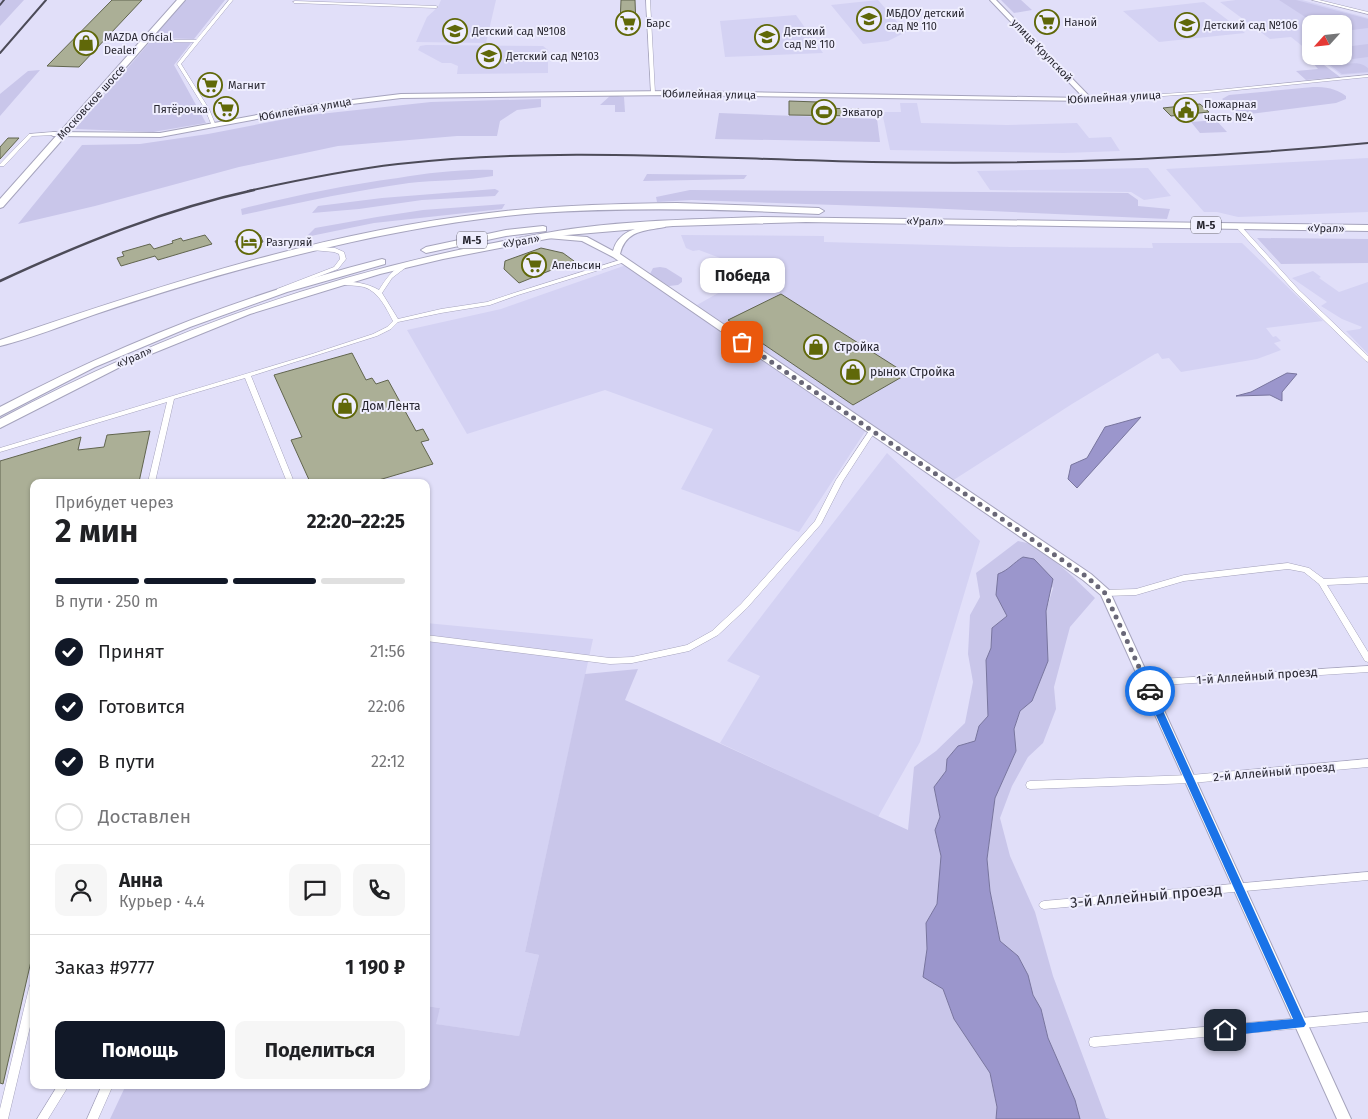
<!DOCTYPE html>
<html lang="ru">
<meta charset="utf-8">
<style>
body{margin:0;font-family:"Fira Sans",sans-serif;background:#f6f6f6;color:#202124;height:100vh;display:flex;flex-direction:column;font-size:19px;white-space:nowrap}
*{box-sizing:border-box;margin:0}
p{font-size:16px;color:#757577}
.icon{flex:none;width:28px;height:28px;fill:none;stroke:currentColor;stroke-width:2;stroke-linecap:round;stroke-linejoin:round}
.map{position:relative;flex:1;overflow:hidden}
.details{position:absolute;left:30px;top:479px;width:400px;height:610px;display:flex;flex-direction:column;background:#fff;border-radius:10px;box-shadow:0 1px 4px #0004}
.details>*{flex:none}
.needle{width:32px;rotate:243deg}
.tools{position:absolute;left:1302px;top:15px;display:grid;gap:10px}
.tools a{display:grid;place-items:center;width:50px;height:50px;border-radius:10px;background:#fff;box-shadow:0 1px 4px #0004;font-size:25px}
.pin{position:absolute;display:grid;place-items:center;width:42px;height:42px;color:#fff;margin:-21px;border-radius:10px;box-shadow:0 2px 8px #0006}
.courier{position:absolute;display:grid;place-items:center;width:50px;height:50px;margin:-25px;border:4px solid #1a73e8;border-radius:50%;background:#fff;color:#222;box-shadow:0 1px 6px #0007}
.bubble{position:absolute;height:35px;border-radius:10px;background:#fff;box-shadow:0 1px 4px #0004;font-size:16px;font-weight:700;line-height:35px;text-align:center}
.summary em{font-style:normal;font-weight:700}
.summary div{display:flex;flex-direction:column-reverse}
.summary{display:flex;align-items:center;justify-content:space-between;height:85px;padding:0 25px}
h1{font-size:32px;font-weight:700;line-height:38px}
.bar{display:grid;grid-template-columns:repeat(4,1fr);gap:8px 5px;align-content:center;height:60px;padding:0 25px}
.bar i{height:6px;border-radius:4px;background:#e0e0e0}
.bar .current{background:#111827}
.bar p{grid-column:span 4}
.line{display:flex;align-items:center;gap:12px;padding:0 25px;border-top:1px solid #e0e0e0}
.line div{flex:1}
.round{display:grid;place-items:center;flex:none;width:52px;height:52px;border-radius:10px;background:#f6f6f6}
ol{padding:0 25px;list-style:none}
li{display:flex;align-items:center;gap:15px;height:55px}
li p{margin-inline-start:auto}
li .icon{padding:5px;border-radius:50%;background:#111827;color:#fff;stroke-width:4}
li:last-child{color:#757577}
li i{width:28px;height:28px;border:2px solid #e0e0e0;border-radius:50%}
.action{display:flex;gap:10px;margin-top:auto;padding:10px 25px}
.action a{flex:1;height:58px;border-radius:10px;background:#111827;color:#fff;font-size:20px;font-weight:700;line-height:58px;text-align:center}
.action a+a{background:#f6f6f6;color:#202124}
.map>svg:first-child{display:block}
.built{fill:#d4d2f3}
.green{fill:#c9c6ea}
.water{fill:#9b96cc;stroke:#78759e}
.building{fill:#abaf96;stroke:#61654e}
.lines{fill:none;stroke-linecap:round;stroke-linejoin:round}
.minor-casing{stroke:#a6a4bd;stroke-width:1}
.tertiary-casing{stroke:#a6a4bd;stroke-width:2}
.primary-casing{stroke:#a6a4bd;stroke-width:2}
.trunk-casing{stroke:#a6a4bd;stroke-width:2}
.minor{fill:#fff;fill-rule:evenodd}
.tertiary{fill:#fff;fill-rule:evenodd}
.primary{fill:#fff;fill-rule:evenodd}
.trunk{fill:#fff;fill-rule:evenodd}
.rail-far1{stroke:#4c4b58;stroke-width:2}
.rail{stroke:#4c4b58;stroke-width:2.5}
.route{fill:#1a73e8}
.done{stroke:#696777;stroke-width:5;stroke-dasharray:0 9}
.labels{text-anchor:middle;stroke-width:4;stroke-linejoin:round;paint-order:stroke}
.far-poi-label{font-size:11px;fill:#282731;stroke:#efeefe;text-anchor:start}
.far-street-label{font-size:11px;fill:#282731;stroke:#efeefe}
.shield{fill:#efeefe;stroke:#64636e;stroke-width:1}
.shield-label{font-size:11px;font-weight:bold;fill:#282731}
.poi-label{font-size:12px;fill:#282731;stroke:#efeefe;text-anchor:start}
.street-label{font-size:12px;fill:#282731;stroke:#efeefe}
.near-street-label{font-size:15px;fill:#282731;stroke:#efeefe}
</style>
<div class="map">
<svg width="1368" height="1119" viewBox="0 0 1368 1119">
<rect width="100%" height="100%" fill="#e1dff9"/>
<path class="built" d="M441,0H496L486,43L416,42L427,17L438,7Z
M878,0L906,32L888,41L863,44L831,5Z
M1236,0H1302L1368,18V73L1341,75L1316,56H1344V24H1311V53L1291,37L1270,39L1220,2Z
M1204,2L1245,33L1159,42L1123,11Z
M796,15L823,53L725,57L720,21Z
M426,45L543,46L548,50V73L457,74L458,66L451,63H442L418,50L420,46Z
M900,103H917L921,123L1007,125L1077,123L1089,138L1111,137L1120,151L1064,153L890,150L882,112H901Z
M1368,158V212L1238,217L1217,212H1204L1166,169Z
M1148,168L1171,196L1144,200L1131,192L990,190L977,171Z
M681,235L824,236V242L1011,247L1153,248L1152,243H1242L1323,321L1266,328L1273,337L1276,336L1281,341L1274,343L1281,350L1257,359L1181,372L1169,358L1162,359L1158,353L1155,354L1072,404L952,481L870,424L799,532L681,489L713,429L605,390L467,434L407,330L501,309L632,263L697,305L750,275L728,261L699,250L693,251L686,248Z
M1313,271L1321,277L1319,278L1339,292L1368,282V354L1346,331L1360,329L1362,327L1342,319L1321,306L1327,302L1292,278Z
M887,453L980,541L920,742L878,817L720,743L760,676L727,661Z
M426,623L593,639L525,952L539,955L519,1036L435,1024L440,1008L426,1006Z"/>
<path class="green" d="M0,0H24L0,26Z
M186,0H225L194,39L152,38Z
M1001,0H1021L1032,10L1014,13Z
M1279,0H1296L1368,19V28L1344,31V24H1316Z
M150,42L191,43L174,65L206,123L153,132L75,129Z
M1368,44V57L1353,59L1337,56H1344V47Z
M1318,56C1331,56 1331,61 1341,63C1352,65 1358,60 1368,68V72L1342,74Z
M1320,62L1340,77L1306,80L1296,71L1318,69L1313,63Z
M40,70L0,116V94L28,71Z
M1313,87C1326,87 1335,88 1346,96V99L1336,103L1250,114L1236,111L1222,99L1229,95Z
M611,95L624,97L625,112H615V105H600Z
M541,99V107L517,110L500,121L497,136H457L338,146L239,167L95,206L18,224L82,145L140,144L208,134L301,116L431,102Z
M719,113L877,119L880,142L715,139Z
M1216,120L1227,132L1200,133L1191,122Z
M493,170V176C466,181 436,180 409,183C352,191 297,203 242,215L241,209C293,196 345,185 398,178C429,173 461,169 493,170Z
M647,174L747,175L744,179L643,181Z
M495,189L499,191L495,196L422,200L359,209L312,213L318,206L382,198Z
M690,190L1128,193L1138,200V206L1170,209L1167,219L925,208L692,200L657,202L656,197Z
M505,204L502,209L374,223L306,237L315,228L377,217L423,210Z
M1257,238L1368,239V263L1281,264Z
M660,267L666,268L682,278V282L678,285L669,286L650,274L653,268Z
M1018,541L1036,545L1072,576L1095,598L1070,627L1054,687L1056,709L1043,743L1028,757L1012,786L1000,818L1010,856L1035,912L1053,976L1106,1118L1110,1119H1080L1075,1100L1048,1038L1041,1009L1033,995L1028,975L1018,956L1000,941L990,891L987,859L995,798L1016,751L1014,729L1020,711L1032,701L1048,661L1046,611L1053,588L1042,568L1034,559L1010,569L996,595L1007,616L992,628L991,648L986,660L988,716L979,726L976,741L958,746L947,759L946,771L934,787L940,817L935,830L941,856L937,904L926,923L927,949L924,977L943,989L954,1019L990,1073L997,1107L996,1119H110L126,1085H426V1006L440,1008L436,1024L519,1036L539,955L525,952L585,674L638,669L625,700L908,830L914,767L936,751L965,723L973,682L968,654L970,615L980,597L976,573Z"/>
<path class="water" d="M1287,373L1297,374L1282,392V401L1270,395L1236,396L1251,392Z
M1141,417L1077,488L1068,479L1071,465L1087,458L1105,427Z
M1023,557L1034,559L1053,579L1046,611L1048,661L1032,701L1020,711L1014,729L1016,751L995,798L987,859L990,891L1000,941L1018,956L1028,975L1033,995L1041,1009L1048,1038L1075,1100L1080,1119H996L997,1107L990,1073L954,1019L943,989L923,977L927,949L926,923L937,904L941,856L935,830L940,817L934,787L946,771L947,759L958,746L975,741L979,726L988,716L986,660L991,648L992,628L1007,616L996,595L998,574C1009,570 1013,563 1023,557Z"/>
<path class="building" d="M112,0H142L79,67L47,66Z
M621,0H635L636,27H624V24H620Z
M789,101L818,102V108L859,109L860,116L789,115Z
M1200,104L1209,112L1171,116L1163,108Z
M8,138H19L0,159V147Z
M205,235L212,244L158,260L155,256L121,266L117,258L124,256L122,252L150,244L154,249L173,243L172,241L181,238L183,241Z
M260,235L263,242L239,249L235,241Z
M541,248L563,253L574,261L519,283L504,269L505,261Z
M781,294L907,374L853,405L728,320Z
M352,353L366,380L372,378L376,384L388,380L416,431L423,429L429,440L421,442L433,464L372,482H310L291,440L302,437L274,375Z
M150,431L139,482H34V948L3,1084L0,1083V461L81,437L78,450L104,447L107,435Z"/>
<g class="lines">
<defs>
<path id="minor" d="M229,0H233L181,64L209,109L216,126L214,127L212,126L205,109L177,64L194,42H145L143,41L145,40H196Z
M646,0H650L655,93L653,94L651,93Z
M1312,0H1319L1368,12V14Z
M295,1L436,6L438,7L436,8L294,3L293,2Z
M1368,75V77L1207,93L1090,101L1088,100L1090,99L1207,91Z
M53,132L56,134L55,135L32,136L4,166H0V164L29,134Z
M1238,224L1240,225L1299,290L1368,356V362L1366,361L1295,292L1236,227L1235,226Z
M314,247L335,248L344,252L346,259L338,269L281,291H277V289L334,267L340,259L339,254L334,252L312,250L311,249Z
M623,259L626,261L625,262L518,295L490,305L441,313L398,322L391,329L377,336L251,376L294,482H287L245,378L174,399L155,482H148L167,402L0,452V448L312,354L373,334L387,327L393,321C386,308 379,292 364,287C356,285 348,286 340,284V282C353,281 367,283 379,290C385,280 397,263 409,263V265L392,278L382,293L398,319L441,309L487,302L514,293Z
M871,428H875L876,430L843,481L821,524L747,608L718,635L689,651L632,663L610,664L426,641V635L610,658L632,657L687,645L712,631L741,604L815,521L836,480Z
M1288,563L1309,568L1324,579L1368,577V583L1327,585L1368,652V662L1365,661L1319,584L1304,572L1288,569L1184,581L1136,595L1105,596L1102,595L1101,593L1102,591L1105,590L1136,589L1184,575Z
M1368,666V672L1146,686L1143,685L1142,683L1143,681L1146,680Z
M1368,759V767L1191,783L1030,789L1027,788L1026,785L1027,782L1030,781L1191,775Z
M1368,872V880L1044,909L1041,908L1039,905L1041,902L1044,901Z
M34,983V1010L8,1119H0V1109L29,988L30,985Z
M1368,1012V1022L1094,1047L1090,1046L1089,1042L1090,1038L1094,1037Z
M58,1085H69L48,1119H37Z
M102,1085H113L98,1119H87Z"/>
<path id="tertiary" d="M990,0H996L1092,99V101L673,95L401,98L311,109L160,137L53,136L50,134L53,132L160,133L311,105L401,94L673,91L1084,98Z
M662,223L666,225L665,227C644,231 626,230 620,254L1091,574L1109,590L1351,1119H1337L1101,595L1083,580L613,257L582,241L547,238L543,236L547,234L587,237L613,251C619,228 643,227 662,223Z"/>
<path id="primary" d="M177,0H185L3,207L0,208V199Z
M677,203L819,208L824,211L819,214C725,209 631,207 537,213C450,220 362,238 277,260C216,275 156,294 96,314C64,325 32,338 0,346V340C159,286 321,232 489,213C552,205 614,204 677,203Z"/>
<path id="trunk" d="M762,217L1368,225V231L806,222L673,226L567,235L443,259L380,274L250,314L124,365L0,428V419C154,337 312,279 483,245C515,239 546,232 578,228C639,220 700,219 762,217Z
M543,226L546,227V231L506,236L426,253L421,250L426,247L506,230Z
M382,259L385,260V264L287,292L190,327L95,367L0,416V407C121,343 249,293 382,259Z"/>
</defs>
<use href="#minor" class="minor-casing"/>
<use href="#tertiary" class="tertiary-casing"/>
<use href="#primary" class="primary-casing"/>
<use href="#trunk" class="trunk-casing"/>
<use href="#minor" class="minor"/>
<use href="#tertiary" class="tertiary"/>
<use href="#primary" class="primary"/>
<use href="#trunk" class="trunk"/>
<path class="rail-far1" d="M0,5L4,0
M0,53L46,0
M248,191C298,180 347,170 398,164C555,146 714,159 872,162C1038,165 1203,159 1368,143"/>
<path class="rail" d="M0,281C82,243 166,209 254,190"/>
</g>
<path class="route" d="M1150,687L1154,691L1304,1020L1306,1024L1304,1027L1225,1036L1221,1034L1220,1030L1221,1026L1225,1025L1293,1019L1145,691Z"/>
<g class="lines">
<path class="done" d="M742,342L1087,577L1105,593L1150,691"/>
</g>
<defs>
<symbol id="school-ring" viewBox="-11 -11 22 22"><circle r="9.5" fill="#efeefe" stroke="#606809" stroke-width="1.5"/><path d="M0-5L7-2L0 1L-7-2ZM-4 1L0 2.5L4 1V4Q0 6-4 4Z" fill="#606809"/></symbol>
<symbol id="supermarket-ring" viewBox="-11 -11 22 22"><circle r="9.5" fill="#efeefe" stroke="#606809" stroke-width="1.5"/><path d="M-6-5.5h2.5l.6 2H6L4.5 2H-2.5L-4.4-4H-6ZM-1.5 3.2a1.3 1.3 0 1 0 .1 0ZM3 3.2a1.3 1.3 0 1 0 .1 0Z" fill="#606809"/></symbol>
<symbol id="shop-ring" viewBox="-11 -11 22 22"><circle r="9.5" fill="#efeefe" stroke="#606809" stroke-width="1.5"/><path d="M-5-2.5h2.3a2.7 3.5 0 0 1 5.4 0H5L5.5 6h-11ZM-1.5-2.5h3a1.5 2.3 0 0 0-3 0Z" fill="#606809"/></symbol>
<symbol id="civic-ring" viewBox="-11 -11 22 22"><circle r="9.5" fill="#efeefe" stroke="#606809" stroke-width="1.5"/><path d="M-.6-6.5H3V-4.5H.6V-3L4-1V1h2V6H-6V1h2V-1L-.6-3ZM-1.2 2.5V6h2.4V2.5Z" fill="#606809"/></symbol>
<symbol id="stadium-ring" viewBox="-11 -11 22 22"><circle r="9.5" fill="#efeefe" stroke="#606809" stroke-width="1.5"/><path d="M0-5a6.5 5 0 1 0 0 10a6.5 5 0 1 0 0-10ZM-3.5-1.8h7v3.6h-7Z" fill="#606809"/></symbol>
<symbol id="hotel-ring" viewBox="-11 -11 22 22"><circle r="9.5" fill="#efeefe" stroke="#606809" stroke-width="1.5"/><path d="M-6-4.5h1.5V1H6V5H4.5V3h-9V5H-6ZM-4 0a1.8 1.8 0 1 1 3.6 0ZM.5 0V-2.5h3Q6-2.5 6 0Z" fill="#606809"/></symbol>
</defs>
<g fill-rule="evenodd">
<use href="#school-ring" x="855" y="5" width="28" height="28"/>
<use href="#supermarket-ring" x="1033" y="8" width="28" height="28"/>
<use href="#supermarket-ring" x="614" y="9" width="28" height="28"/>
<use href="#school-ring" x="1173" y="11" width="28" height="28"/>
<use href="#school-ring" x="441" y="17" width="28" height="28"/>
<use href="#school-ring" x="753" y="23" width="28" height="28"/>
<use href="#shop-ring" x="72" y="29" width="28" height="28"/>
<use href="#school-ring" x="475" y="42" width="28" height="28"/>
<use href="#supermarket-ring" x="196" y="71" width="28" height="28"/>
<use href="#supermarket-ring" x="212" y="95" width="28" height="28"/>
<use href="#civic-ring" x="1172" y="96" width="28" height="28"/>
<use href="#stadium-ring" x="810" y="98" width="28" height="28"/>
<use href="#hotel-ring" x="235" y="228" width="28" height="28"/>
<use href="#supermarket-ring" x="520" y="251" width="28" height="28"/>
<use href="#shop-ring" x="802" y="333" width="28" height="28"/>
<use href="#shop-ring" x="839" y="358" width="28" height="28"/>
<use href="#shop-ring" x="331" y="392" width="28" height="28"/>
</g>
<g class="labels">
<g class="far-poi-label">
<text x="886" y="17">МБДОУ детский<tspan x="886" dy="13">сад № 110</tspan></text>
<text x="1064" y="26">Наной</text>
<text x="646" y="27">Барс</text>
<text x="1204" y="29">Детский сад №106</text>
<text x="472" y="35">Детский сад №108</text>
<text x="784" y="35">Детский<tspan x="784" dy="13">сад № 110</tspan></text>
<text x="104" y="41">MAZDA Oficial<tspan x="104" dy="13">Dealer</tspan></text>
<text x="506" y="60">Детский сад №103</text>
<text x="228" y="89">Магнит</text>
<text x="1204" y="108">Пожарная<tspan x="1204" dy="13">часть №4</tspan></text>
<text x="208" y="113" text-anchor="end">Пятёрочка</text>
<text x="842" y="116">Экватор</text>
<text x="266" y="246">Разгуляй</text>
<text x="552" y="269">Апельсин</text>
</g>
<g class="far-street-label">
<text transform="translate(1042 50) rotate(46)" y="4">улица Крупской</text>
<text transform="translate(709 94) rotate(1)" y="4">Юбилейная улица</text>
<text transform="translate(1114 97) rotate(-3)" y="4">Юбилейная улица</text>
<text transform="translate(91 102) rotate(-48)" y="4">Московское шоссе</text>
<text transform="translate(305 109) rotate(-10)" y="4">Юбилейная улица</text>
<text transform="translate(925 221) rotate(1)" y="4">«Урал»</text>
<text transform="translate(1326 228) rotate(1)" y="4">«Урал»</text>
<text transform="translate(521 241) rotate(-10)" y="4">«Урал»</text>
<text transform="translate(134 357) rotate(-24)" y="4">«Урал»</text>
</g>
<g class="shield">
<rect x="1191" y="216.5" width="30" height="17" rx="4"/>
<rect x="457" y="231.5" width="30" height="17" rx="4"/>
</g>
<g class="shield-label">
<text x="1206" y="229">М-5</text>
<text x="472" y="244">М-5</text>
</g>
<g class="poi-label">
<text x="834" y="351">Стройка</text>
<text x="870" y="376">рынок Стройка</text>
<text x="362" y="410">Дом Лента</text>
</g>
<g class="street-label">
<text transform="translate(1257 676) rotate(-4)" y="4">1-й Аллейный проезд</text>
<text transform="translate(1274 772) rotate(-5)" y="4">2-й Аллейный проезд</text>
</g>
<g class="near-street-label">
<text transform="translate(1146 896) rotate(-5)" y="5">3-й Аллейный проезд</text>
</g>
</g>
</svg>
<div class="tools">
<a><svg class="needle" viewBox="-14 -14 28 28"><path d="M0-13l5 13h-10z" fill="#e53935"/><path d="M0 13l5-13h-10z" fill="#757577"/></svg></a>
</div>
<div class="pin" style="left:742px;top:342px;background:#ea580c"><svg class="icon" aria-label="bag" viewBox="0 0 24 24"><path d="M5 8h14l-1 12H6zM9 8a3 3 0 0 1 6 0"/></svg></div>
<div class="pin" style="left:1225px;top:1030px;background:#1f2937"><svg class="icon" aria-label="home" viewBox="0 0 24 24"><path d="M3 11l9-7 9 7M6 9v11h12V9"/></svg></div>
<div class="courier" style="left:1150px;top:691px"><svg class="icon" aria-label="car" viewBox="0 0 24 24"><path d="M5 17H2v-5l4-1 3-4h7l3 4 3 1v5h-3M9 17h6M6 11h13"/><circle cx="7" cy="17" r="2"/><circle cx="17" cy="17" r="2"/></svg></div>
<div class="bubble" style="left:700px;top:258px;width:85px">Победа</div>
<section class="details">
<div class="summary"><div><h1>2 мин</h1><p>Прибудет через</p></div><em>22:20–22:25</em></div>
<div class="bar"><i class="current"></i><i class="current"></i><i class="current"></i><i></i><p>В пути · 250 m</p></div>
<ol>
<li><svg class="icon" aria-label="check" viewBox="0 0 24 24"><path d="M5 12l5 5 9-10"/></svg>Принят<p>21:56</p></li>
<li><svg class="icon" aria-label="check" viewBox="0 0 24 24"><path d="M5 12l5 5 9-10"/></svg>Готовится<p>22:06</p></li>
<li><svg class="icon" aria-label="check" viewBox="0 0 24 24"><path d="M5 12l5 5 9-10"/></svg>В пути<p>22:12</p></li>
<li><i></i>Доставлен</li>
</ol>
<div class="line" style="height:90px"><a class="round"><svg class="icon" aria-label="person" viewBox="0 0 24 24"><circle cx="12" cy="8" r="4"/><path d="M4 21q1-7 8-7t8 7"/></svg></a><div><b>Анна</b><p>Курьер · 4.4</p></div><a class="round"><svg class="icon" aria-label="chat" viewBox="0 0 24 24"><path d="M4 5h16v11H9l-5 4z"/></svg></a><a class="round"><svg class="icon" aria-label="phone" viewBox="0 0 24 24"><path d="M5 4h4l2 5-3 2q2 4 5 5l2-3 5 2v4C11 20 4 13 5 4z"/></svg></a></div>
<div class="line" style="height:65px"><div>Заказ #9777</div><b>1 190 ₽</b></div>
<div class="action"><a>Помощь</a><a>Поделиться</a></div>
</section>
</div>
